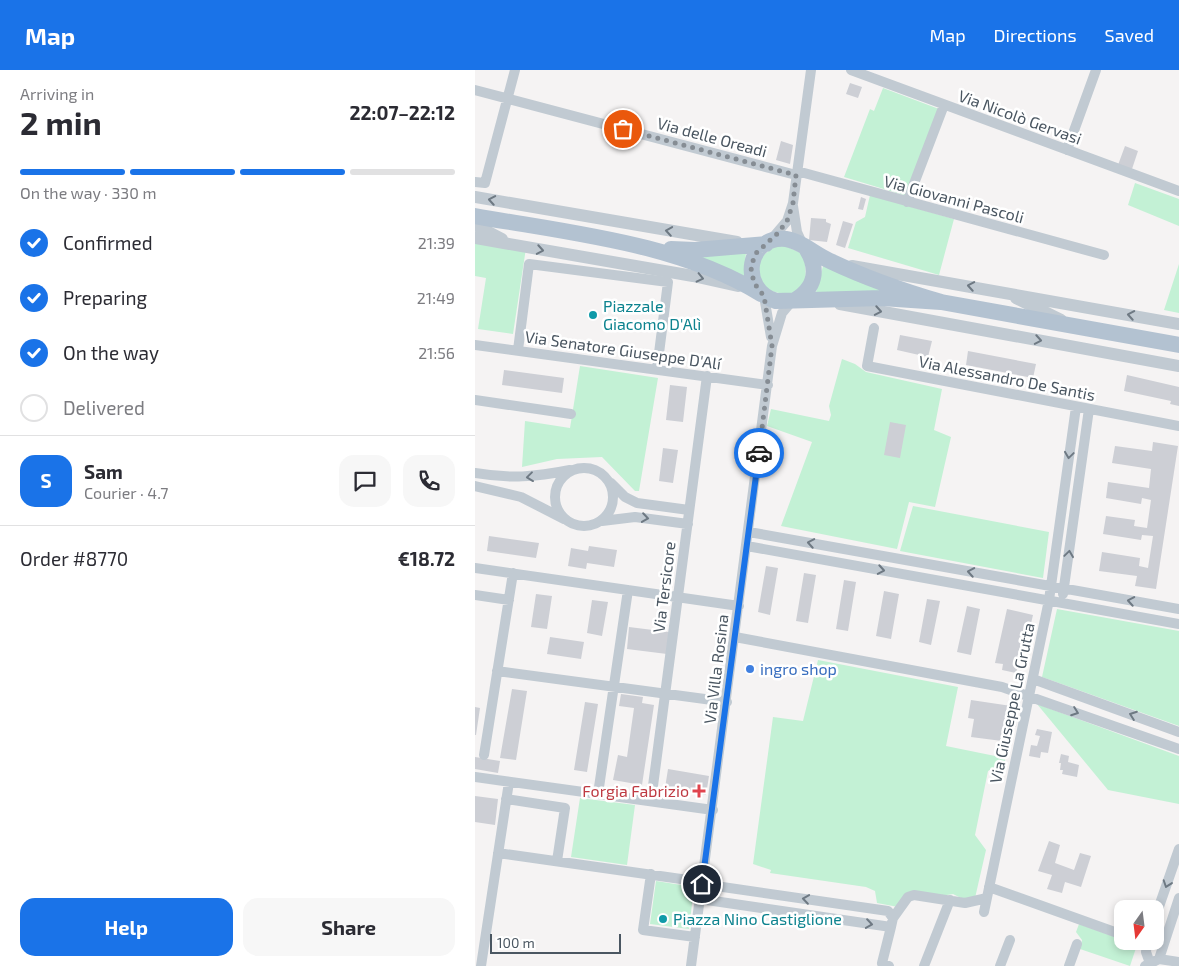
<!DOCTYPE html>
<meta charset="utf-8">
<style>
body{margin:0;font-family:"Exo 2",sans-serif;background:#f7f7f7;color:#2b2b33;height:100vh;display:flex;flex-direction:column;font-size:19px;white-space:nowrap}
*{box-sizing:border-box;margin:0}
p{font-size:16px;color:#7c7c81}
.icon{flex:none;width:28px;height:28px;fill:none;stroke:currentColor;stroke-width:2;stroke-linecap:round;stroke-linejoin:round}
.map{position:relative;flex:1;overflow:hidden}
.details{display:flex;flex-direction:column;background:#fff;width:475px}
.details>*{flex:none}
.needle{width:32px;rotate:194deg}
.buttons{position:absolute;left:639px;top:830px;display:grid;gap:10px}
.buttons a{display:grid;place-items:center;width:50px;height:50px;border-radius:10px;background:#fff;box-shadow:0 2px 8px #0003;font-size:25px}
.scale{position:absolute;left:15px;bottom:12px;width:131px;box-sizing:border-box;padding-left:5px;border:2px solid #4a5661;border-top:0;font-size:14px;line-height:18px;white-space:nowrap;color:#4a5661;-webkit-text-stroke:4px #fff;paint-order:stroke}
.pin{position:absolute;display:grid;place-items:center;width:42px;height:42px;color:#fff;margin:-21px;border:2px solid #fff;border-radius:50%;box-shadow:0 1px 5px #0007}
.courier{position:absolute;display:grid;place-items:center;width:50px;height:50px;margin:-25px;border:4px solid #1a73e8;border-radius:50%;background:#fff;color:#222;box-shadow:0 1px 6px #0007}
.headline em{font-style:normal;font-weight:700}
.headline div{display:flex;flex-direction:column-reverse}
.headline{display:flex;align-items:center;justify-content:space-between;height:85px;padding:0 20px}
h1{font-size:32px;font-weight:700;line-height:38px}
.bar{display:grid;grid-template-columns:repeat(4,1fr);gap:8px 5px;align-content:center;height:60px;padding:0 20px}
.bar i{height:6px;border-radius:4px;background:#e1e1e2}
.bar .active{background:#1a73e8}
.bar p{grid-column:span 4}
.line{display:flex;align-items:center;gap:12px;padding:0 20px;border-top:1px solid #e1e1e2}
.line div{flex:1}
.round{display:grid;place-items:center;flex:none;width:52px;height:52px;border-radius:15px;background:#f7f7f7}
ol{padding:0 20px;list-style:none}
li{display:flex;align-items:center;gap:15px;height:55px}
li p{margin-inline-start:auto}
li .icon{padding:5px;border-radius:50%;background:#1a73e8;color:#fff;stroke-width:4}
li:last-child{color:#7c7c81}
li i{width:28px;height:28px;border:2px solid #e1e1e2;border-radius:50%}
.action{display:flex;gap:10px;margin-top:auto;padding:10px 20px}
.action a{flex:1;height:58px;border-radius:15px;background:#1a73e8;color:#fff;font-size:20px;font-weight:700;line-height:58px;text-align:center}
.action a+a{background:#f7f7f7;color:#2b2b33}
header{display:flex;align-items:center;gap:30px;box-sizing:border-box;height:70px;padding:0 25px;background:#1a73e8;color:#fff}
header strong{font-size:24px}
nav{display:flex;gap:28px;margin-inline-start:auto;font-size:18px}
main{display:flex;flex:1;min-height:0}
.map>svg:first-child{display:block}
.green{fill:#c3f1d5}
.building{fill:#cdcfd5}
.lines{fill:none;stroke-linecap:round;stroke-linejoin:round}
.minor{stroke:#c1cad2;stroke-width:10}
.tertiary{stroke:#c1cad2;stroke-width:12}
.primary{stroke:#b3c2d1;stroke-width:16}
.oneway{stroke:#6e7983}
.done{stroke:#868d94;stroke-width:5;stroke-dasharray:0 9}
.route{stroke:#1a73e8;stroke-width:6}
.culture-dot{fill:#0f9aa8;stroke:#fff;stroke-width:2}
.shop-dot{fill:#3f7fe0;stroke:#fff;stroke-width:2}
.health-dot{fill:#e0444e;stroke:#fff;stroke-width:2}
.labels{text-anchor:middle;stroke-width:5;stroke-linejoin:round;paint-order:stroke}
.street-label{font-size:16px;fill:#4a5661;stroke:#fff}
.culture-label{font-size:16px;fill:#0d838f;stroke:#fff;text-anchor:start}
.shop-label{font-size:16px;fill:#366cbe;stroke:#fff;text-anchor:start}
.health-label{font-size:16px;fill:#be3a42;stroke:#fff;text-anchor:end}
</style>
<header>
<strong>Map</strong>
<nav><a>Map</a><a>Directions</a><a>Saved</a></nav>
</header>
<main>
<section class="details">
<div class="headline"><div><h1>2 min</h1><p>Arriving in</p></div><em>22:07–22:12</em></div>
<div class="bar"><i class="active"></i><i class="active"></i><i class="active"></i><i></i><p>On the way · 330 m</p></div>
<ol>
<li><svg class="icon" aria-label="check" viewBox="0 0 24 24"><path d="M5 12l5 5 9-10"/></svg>Confirmed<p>21:39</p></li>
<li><svg class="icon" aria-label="check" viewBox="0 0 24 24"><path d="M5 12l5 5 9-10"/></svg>Preparing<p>21:49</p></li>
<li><svg class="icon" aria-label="check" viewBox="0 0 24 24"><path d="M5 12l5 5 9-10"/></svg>On the way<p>21:56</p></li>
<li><i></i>Delivered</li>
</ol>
<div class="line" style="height:90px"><b class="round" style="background:#1a73e8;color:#fff">S</b><div><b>Sam</b><p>Courier · 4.7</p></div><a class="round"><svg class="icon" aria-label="chat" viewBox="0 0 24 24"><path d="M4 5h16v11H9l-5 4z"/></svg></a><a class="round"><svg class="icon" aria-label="phone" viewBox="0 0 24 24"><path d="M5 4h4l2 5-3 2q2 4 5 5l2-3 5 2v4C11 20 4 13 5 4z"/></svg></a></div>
<div class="line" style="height:65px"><div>Order #8770</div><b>€18.72</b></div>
<div class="action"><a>Help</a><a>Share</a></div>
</section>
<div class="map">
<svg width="704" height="896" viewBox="0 0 704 896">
<rect width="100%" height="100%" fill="#f5f3f3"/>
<path class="green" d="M408,18L464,39L432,126L369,107L395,39L399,41Z
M660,113L704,129V156L653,135Z
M395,125L479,149L464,205L373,178L381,152L390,147Z
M0,170L51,178L38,264L3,259L11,208L0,206Z
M304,173L330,185L331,213L316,226L288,219L281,191Z
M271,183L269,202L270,210L217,185Z
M704,194V243L689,240Z
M348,196L419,223L341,222Z
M367,289L380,294L391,302L467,319L459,360L476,367L460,437L434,432L422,479L306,456L337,372L292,356L296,339L354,351L356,345L354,336Z
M105,296L183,308L164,421H160L127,387L82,389L47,397L50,351L95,358Z
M438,436L574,462L568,508L425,481Z
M582,539L704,561V656L567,607Z
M343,590L483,617L471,676L530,688V692L513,701L500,765L511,780L500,828L490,830L478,824L460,827L441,823L423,837L402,833L400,821L391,817L295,803L296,800L278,794L298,647L328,651Z
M562,634L704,686V734L633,720Z
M105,728L160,735L152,795L96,787Z
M181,811L219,817L214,859L175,854Z
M604,854L662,875L655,896L605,879L607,870L601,862Z"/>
<path class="building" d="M375,13L387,17L383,28L371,24Z
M306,71L318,75L315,94L301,90Z
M650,76L663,81L657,99L643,95Z
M386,127L391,129L388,140L383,139Z
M336,148L351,149V152L356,154L352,172L334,170Z
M368,151L378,154L370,178L361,175Z
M425,265L457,271L453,287L422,280Z
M493,281L561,294L558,308L491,295Z
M29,300L89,308L87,323L27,315Z
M652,305L704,317V336L695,334L696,331L649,321Z
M195,315L212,317L208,352L191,350Z
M415,352L431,355L425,388L409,385Z
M678,372L703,376L681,519L660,516L662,506L624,501L627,482L665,488L664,496L673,498L678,466L667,465L666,470L628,464L631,446L660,450L659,456L672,458L676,430L667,428L666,434L631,428L633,412L674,418L676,399L637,393L640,376L677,381Z
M188,378L203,380L198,413L184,411Z
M14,466L64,473L61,488L12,481Z
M114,476L142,480L139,497L112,493L111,499L93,496L96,478L113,481Z
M291,496L303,498L295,545L283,542Z
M329,503L341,505L333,553L321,551Z
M369,510L381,512L373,561L361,559Z
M409,521L424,524L416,569L401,566Z
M61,524L77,526L72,559L56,557Z
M452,529L465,531L456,575L444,572Z
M117,530L133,532L127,566L112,563Z
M492,536L505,539L496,585L482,582Z
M532,539L558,545L546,596L543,595L541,603L527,600L528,594L520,593Z
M154,557L194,562L192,584L152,579Z
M75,567L109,572L106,589L72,584Z
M37,619L52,621L41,690L25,688Z
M146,624L168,627L167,633L179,635L167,715L138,710L143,685L152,687L159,638L144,636Z
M496,630L543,637L541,657L529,655L527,671L496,667L499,649L493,648Z
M110,632L123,634L112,702L99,700Z
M0,637L5,638L1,665H0Z
M562,659L577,662L573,683L566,682L565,688L554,686L556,675L562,676L565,666L560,665Z
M586,684L594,686L593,692L604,695L602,707L587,704L588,700H585L586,693H584Z
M0,687L25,691L23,703L0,699Z
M193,699L234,706L231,725L190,718Z
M0,726L23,729L20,755L0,752Z
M574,771L585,775L580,793L599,800L605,783L616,786L606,817L590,812L587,823L572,819L577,805L563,801Z"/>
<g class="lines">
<path class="minor" d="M376,0L704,121
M0,20L321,105
M592,80L621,0
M322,101L629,185
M0,112L10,113L40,0
M432,132L469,35
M318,136L322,162L328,175
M295,171L312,151L318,133L336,0
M289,226L296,267
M399,258L392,296L704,356
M0,275L293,315
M43,280L54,194L193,212L182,299
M0,330L96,344
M80 427a29 29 0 1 1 58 0a29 29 0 1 1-58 0Z
M0,403C35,409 60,407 95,400
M136,413L150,427L162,433L214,440
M0,416L46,427L89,449
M127,451L160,447L213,454
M274,462L704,539
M272,476L704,554
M0,498L264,536
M588,524L614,339
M0,525L34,530
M260,567L527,617L704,679
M22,601L252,632
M558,609L704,662
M9,685L38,503
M0,707L238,740
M123,724L153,520
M31,729L90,738L82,791
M176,731L232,306
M23,783L227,812
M176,804L168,860L220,867
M227,814L413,841L418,848L416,857
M514,817L648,865
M225,829L416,857L407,893L414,896
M509,842L574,530L601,337
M418,848L433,827L439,825L490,833L512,828
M680,848L704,779
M672,871L671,882L676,896
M684,889L704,892
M6,896L34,712
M216,896L297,276L307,243L317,231
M449,896L475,830
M525,896L535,870
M594,896L602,874
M670,896L684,889L704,828"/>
<path class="tertiary" d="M0,127L262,172
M0,155L27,169
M0,168L218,206L263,216
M377,196L704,254
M541,228L586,250
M365,234L704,296"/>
<path class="primary" d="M0,146C94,163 203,173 286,224
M196,179L220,180L291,174
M320,230C340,218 344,200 332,180
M466,232C428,221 391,208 355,191C341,185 326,171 311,169C272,165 263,219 301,231L407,228L466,232L704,275"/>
</g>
<defs><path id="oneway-chevron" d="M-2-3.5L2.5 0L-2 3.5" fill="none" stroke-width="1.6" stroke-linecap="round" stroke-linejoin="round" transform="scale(1.25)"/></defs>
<g class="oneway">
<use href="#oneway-chevron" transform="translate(17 130) rotate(-170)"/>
<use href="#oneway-chevron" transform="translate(194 161) rotate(-171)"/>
<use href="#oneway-chevron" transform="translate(65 180) rotate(10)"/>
<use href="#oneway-chevron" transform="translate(225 208) rotate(13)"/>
<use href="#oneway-chevron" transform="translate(496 216) rotate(-170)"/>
<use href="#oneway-chevron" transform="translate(403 241) rotate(10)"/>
<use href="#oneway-chevron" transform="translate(656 245) rotate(-170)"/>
<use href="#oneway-chevron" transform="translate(563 270) rotate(10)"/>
<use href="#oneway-chevron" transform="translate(594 385) rotate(98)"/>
<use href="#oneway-chevron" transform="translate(55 407) rotate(173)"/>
<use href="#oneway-chevron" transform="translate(170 448) rotate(8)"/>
<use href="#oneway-chevron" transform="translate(336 473) rotate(-170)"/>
<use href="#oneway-chevron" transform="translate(594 484) rotate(-82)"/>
<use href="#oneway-chevron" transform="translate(406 500) rotate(10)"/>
<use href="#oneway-chevron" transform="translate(496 502) rotate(-170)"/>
<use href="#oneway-chevron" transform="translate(656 531) rotate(-170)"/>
<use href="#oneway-chevron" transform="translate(600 642) rotate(20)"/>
<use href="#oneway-chevron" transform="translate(658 645) rotate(-160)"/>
<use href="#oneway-chevron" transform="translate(692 814) rotate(109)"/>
<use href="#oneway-chevron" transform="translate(331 829) rotate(-172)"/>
<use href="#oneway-chevron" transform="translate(394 854) rotate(8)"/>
</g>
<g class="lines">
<path class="done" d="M148,59L321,105L318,133L312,151L303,163L280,184L276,198L279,213L289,226L297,276L284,383"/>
<path class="route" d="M227,814L284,383"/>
</g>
<g class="culture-dot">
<circle cx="118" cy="245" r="5"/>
<circle cx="188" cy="849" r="5"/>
</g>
<circle class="shop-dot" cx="275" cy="599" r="5"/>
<path class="health-dot" d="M221.5 713.5h5v5h5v5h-5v5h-5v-5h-5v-5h5z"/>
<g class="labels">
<g class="street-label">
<text transform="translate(545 47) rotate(20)" y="6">Via Nicolò Gervasi</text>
<text transform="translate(237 67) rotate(15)" y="6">Via delle Oreadi</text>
<text transform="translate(479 129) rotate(15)" y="6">Via Giovanni Pascoli</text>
<text transform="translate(148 280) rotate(8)" y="6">Via Senatore Giuseppe D'Alí</text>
<text transform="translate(532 308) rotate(11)" y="6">Via Alessandro De Santis</text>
<text transform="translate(189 517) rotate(-83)" y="6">Via Tersicore</text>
<text transform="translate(241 599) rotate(-83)" y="6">Via Villa Rosina</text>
<text transform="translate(537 633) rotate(-78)" y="6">Via Giuseppe La Grutta</text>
</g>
<g class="culture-label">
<text x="128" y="242">Piazzale<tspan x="128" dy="18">Giacomo D'Alì</tspan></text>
<text x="198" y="855">Piazza Nino Castiglione</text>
</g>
<g class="shop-label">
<text x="285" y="605">ingro shop</text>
</g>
<g class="health-label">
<text x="214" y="727">Forgia Fabrizio</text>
</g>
</g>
</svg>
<div class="buttons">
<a><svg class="needle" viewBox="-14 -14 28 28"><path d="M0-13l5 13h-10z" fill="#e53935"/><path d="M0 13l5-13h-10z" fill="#7c7c81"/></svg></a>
</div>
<div class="scale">100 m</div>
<div class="pin" style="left:148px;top:59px;background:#ea580c"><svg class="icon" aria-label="bag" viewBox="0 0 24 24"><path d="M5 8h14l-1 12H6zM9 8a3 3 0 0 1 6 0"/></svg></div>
<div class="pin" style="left:227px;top:814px;background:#1f2937"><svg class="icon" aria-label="home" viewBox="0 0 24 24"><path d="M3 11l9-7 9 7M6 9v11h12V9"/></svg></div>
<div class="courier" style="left:284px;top:383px"><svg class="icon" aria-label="car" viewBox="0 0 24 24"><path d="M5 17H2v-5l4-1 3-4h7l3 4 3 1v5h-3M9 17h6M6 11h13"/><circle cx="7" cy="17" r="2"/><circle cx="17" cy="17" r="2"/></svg></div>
</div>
</main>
